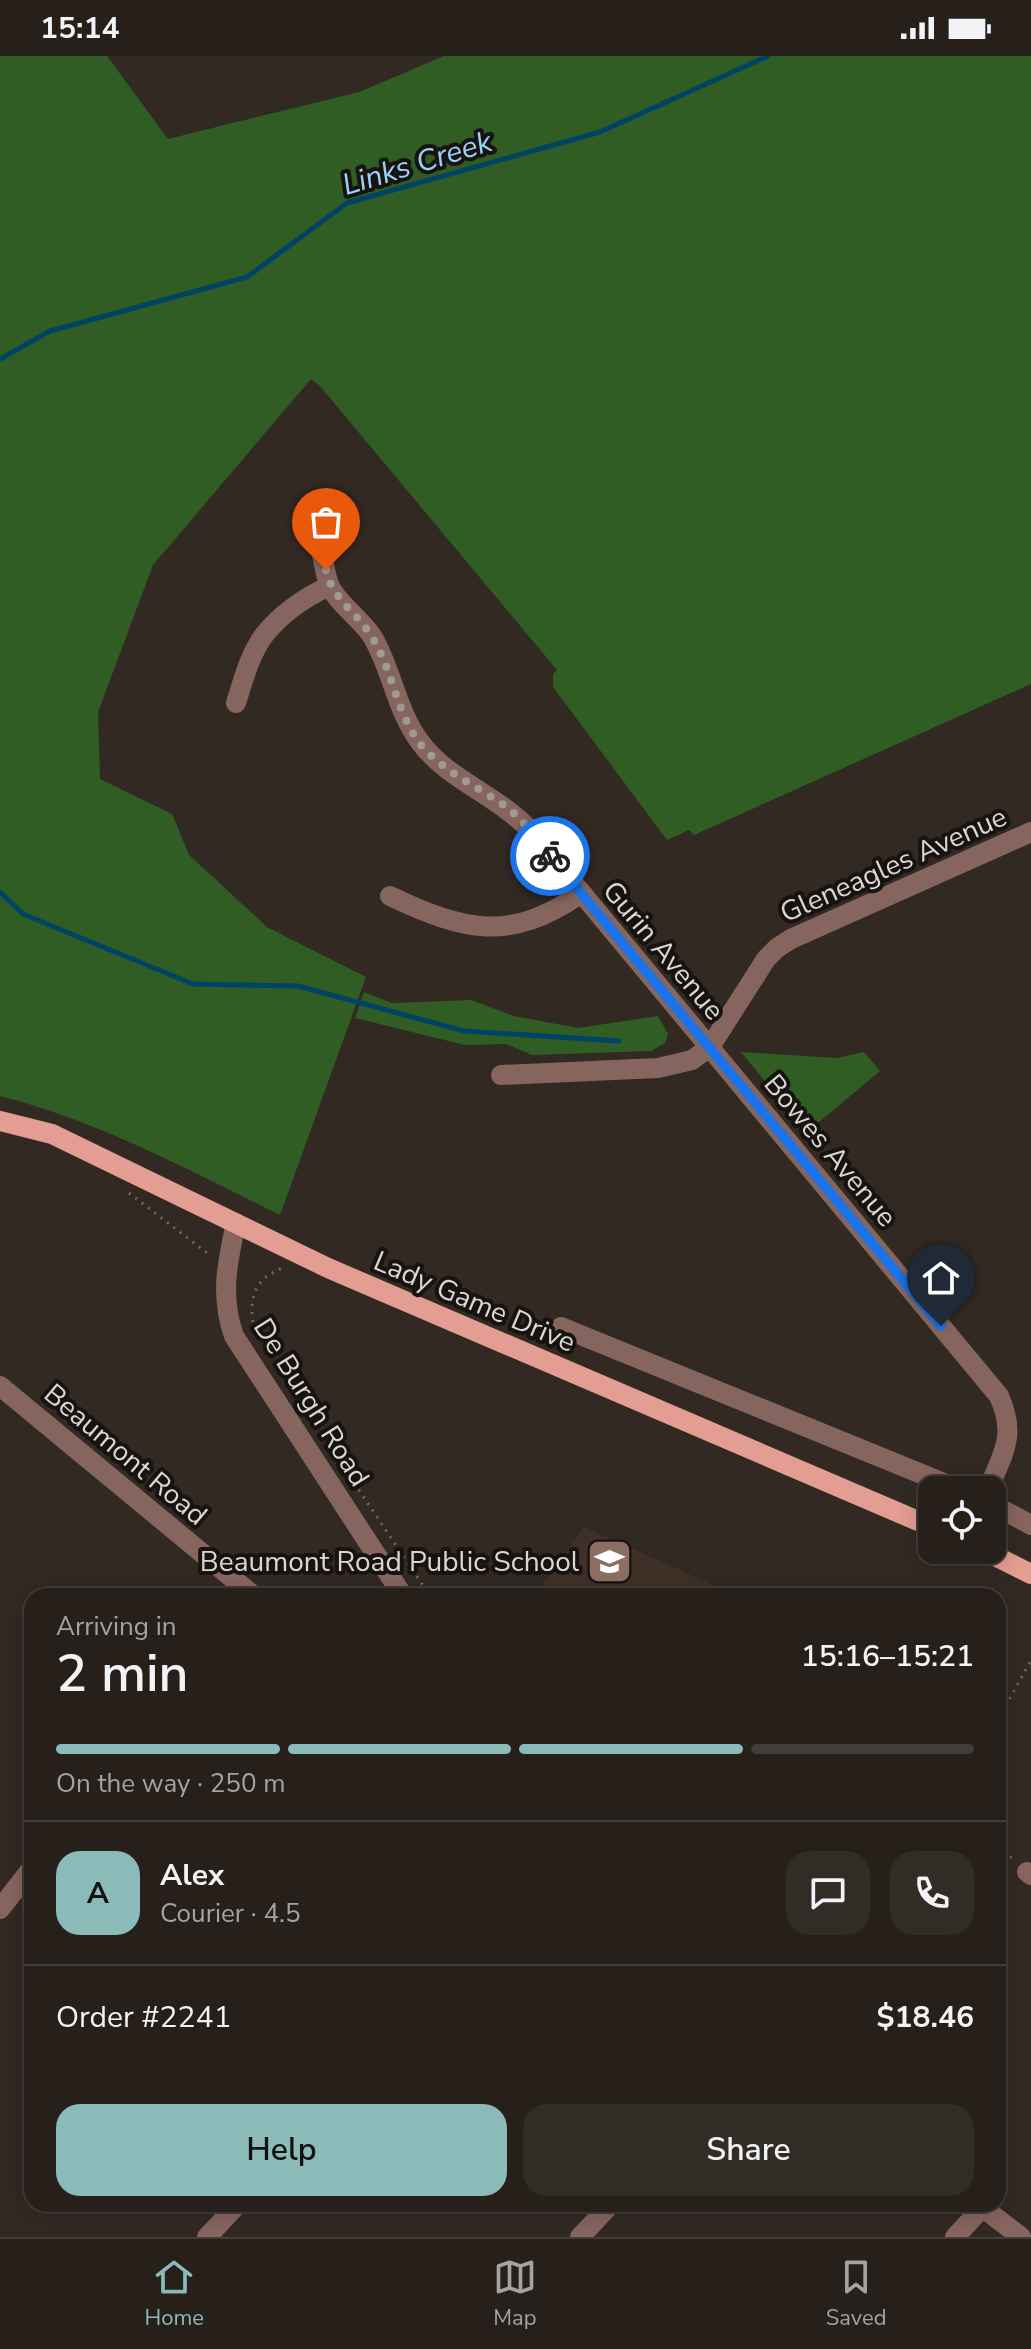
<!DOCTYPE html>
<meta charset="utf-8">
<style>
body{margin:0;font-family:"Nunito Sans",sans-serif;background:#322c27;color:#f1f3f6;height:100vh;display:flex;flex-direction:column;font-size:30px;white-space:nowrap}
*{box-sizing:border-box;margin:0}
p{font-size:26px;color:#a4a2a2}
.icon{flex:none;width:44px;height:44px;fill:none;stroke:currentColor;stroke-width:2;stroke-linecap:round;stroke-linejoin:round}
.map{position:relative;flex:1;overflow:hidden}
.drawer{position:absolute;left:24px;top:1532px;width:982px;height:624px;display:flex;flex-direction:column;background:#261f1a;border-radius:24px;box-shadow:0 4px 20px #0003,0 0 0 2px #423d39}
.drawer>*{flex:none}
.controls{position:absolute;left:918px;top:1420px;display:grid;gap:16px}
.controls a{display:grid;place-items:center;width:88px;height:88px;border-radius:16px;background:#261f1a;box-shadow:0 4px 20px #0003,0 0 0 2px #423d39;font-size:40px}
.pin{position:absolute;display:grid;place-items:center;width:68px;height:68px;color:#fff;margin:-82px -34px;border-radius:50% 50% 50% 0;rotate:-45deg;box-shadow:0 0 8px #0007}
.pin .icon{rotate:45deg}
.courier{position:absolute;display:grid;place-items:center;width:80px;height:80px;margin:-40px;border:6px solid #1a73e8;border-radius:50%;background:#fff;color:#222;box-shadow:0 2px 10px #0007}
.overview em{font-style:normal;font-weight:600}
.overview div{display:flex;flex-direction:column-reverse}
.overview{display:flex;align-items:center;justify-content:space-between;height:136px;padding:0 32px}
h1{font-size:52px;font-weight:600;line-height:60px}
.bar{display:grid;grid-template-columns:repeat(4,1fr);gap:12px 8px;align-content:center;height:96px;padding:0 32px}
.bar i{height:10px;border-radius:6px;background:#423d39}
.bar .active{background:#8bbbb9}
.bar p{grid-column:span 4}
.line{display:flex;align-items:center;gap:20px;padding:0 32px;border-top:2px solid #423d39}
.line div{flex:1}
.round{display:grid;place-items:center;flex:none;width:84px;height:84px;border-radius:24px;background:#322c27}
.action{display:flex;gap:16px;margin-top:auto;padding:16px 32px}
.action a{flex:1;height:92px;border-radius:24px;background:#8bbbb9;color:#111;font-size:32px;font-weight:600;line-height:92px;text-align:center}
.action a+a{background:#322c27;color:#f1f3f6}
.status{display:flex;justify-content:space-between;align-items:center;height:56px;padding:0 40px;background:#261f1a;direction:ltr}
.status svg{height:22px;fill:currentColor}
.tabs{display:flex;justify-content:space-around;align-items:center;height:112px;border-top:2px solid #423d39;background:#261f1a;font-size:22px;color:#a4a2a2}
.tabs a{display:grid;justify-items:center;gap:4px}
.tabs .active{color:#8bbbb9}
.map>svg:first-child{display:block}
.built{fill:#3e3026}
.green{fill:#305d23}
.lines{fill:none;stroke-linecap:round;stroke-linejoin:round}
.stream{stroke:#004364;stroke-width:5}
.path{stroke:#6f6762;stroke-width:3;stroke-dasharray:2 6;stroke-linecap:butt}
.minor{stroke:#87655f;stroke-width:20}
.major{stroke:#e39d92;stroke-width:20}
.done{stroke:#a09995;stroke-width:8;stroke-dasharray:0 14.4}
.route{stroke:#1a73e8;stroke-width:10}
.labels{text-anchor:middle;stroke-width:8;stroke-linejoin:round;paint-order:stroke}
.street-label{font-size:28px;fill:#dcd6d2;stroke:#171310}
.poi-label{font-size:28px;fill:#dcd6d2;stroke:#171310;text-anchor:end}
.water-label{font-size:30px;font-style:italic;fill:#9ad2f8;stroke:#171310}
</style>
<div class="status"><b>15:14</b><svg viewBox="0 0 49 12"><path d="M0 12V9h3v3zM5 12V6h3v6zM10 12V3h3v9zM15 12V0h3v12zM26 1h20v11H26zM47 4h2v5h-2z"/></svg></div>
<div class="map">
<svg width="1031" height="2181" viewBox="0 0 1031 2181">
<rect width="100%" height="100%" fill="#322923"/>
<path class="built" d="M584,1471L738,1540H535Z"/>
<path class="green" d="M0,0H107L168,83L359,36L444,0H1031V628L694,779L689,774L667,784L553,631V618L557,614L320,330L311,323L153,509L98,656L100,723L172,758L189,799L267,871L366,921L280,1159C189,1114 98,1065 0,1040Z
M364,936L392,947L471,944L514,960L578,972L658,960L668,978L665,987L651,995L532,999L506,988L465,989L355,962Z
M741,996L836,1002L864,996L880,1015L807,1076Z"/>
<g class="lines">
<path class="stream" d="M0,303L50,275L247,221L347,147L600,76L768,0
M0,836L23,858L193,928L298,930L464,975L619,985"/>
<path class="path" d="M129,1137L211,1200
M258,1281C250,1267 249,1238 261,1226C266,1219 275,1216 282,1212
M332,1394L430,1540
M998,1664L1031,1604
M998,1790L1015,1805"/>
<path class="minor" d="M322,498C324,507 325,518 329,528C335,545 361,563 372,580C392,613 396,654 420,686C446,722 494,738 526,770L999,1340C1017,1380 1003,1397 988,1434
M236,647C243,625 250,597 265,578C281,558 306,541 329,530
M390,840C464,875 509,887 580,838
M501,1019L658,1012L692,1004L710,991L766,903L777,892L791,883L1031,776
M236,1167C227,1207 220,1241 234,1280L403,1540
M561,1271L961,1434
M0,1330L254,1540
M992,1448L1031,1469
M1027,1816L1031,1819
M0,1853L32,1812
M978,2148L1021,2181
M207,2181L238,2148
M580,2181L611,2148
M955,2181L982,2152"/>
<path class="major" d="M0,1065L52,1078L328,1212L932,1471
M983,1494L1031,1518"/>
</g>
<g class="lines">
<path class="done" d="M326,514C332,542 355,555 370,578C393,612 395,656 421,689C444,716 477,730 505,750C523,763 536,783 550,800"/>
<path class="route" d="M550,800L941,1270"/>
</g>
<defs>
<symbol id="school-square" viewBox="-11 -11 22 22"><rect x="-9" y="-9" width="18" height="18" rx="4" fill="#8d6e63" stroke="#171310"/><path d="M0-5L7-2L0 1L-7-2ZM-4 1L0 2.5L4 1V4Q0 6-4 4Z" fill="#fff"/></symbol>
</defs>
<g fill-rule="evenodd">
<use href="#school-square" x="584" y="1480" width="51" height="51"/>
</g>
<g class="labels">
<g class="street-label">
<text transform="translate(893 808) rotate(-24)" y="10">Gleneagles Avenue</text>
<text transform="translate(664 894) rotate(50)" y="10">Gurin Avenue</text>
<text transform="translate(831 1094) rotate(50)" y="10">Bowes Avenue</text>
<text transform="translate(475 1245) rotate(23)" y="10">Lady Game Drive</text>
<text transform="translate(312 1346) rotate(58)" y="10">De Burgh Road</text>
<text transform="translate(126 1398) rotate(40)" y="10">Beaumont Road</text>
</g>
<g class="poi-label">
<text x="579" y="1515">Beaumont Road Public School</text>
</g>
<g class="water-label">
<text transform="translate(417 107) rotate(-17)" y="10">Links Creek</text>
</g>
</g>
</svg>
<div class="controls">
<a><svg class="icon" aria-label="locate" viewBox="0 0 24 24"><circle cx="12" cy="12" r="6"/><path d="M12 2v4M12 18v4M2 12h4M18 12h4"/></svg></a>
</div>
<div class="pin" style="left:326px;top:514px;background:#ea580c"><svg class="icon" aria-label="bag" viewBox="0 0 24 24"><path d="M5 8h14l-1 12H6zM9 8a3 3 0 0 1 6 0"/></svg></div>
<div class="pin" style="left:941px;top:1270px;background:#1f2937"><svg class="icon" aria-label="home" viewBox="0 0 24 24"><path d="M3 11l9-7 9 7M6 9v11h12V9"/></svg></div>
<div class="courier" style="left:550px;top:800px"><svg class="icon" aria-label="bike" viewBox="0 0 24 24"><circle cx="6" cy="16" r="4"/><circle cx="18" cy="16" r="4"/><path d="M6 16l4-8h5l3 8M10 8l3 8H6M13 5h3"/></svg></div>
<section class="drawer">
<div class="overview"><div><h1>2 min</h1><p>Arriving in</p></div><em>15:16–15:21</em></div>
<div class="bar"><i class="active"></i><i class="active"></i><i class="active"></i><i></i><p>On the way · 250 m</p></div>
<div class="line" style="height:144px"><b class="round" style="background:#8bbbb9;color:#111">A</b><div><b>Alex</b><p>Courier · 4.5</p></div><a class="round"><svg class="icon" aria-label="chat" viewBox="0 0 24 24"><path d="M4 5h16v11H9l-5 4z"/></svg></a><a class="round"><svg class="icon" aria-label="phone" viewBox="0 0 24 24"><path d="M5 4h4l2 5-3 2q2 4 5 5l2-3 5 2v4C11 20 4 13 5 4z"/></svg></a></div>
<div class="line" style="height:104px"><div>Order #2241</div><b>$18.46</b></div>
<div class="action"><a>Help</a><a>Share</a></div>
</section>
</div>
<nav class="tabs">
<a class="active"><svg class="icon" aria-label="home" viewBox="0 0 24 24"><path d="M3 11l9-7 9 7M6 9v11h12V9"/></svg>Home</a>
<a><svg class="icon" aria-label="map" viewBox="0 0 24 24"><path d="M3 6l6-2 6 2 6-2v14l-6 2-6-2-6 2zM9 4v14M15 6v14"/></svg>Map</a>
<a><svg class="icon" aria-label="saved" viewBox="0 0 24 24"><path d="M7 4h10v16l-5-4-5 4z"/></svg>Saved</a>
</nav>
